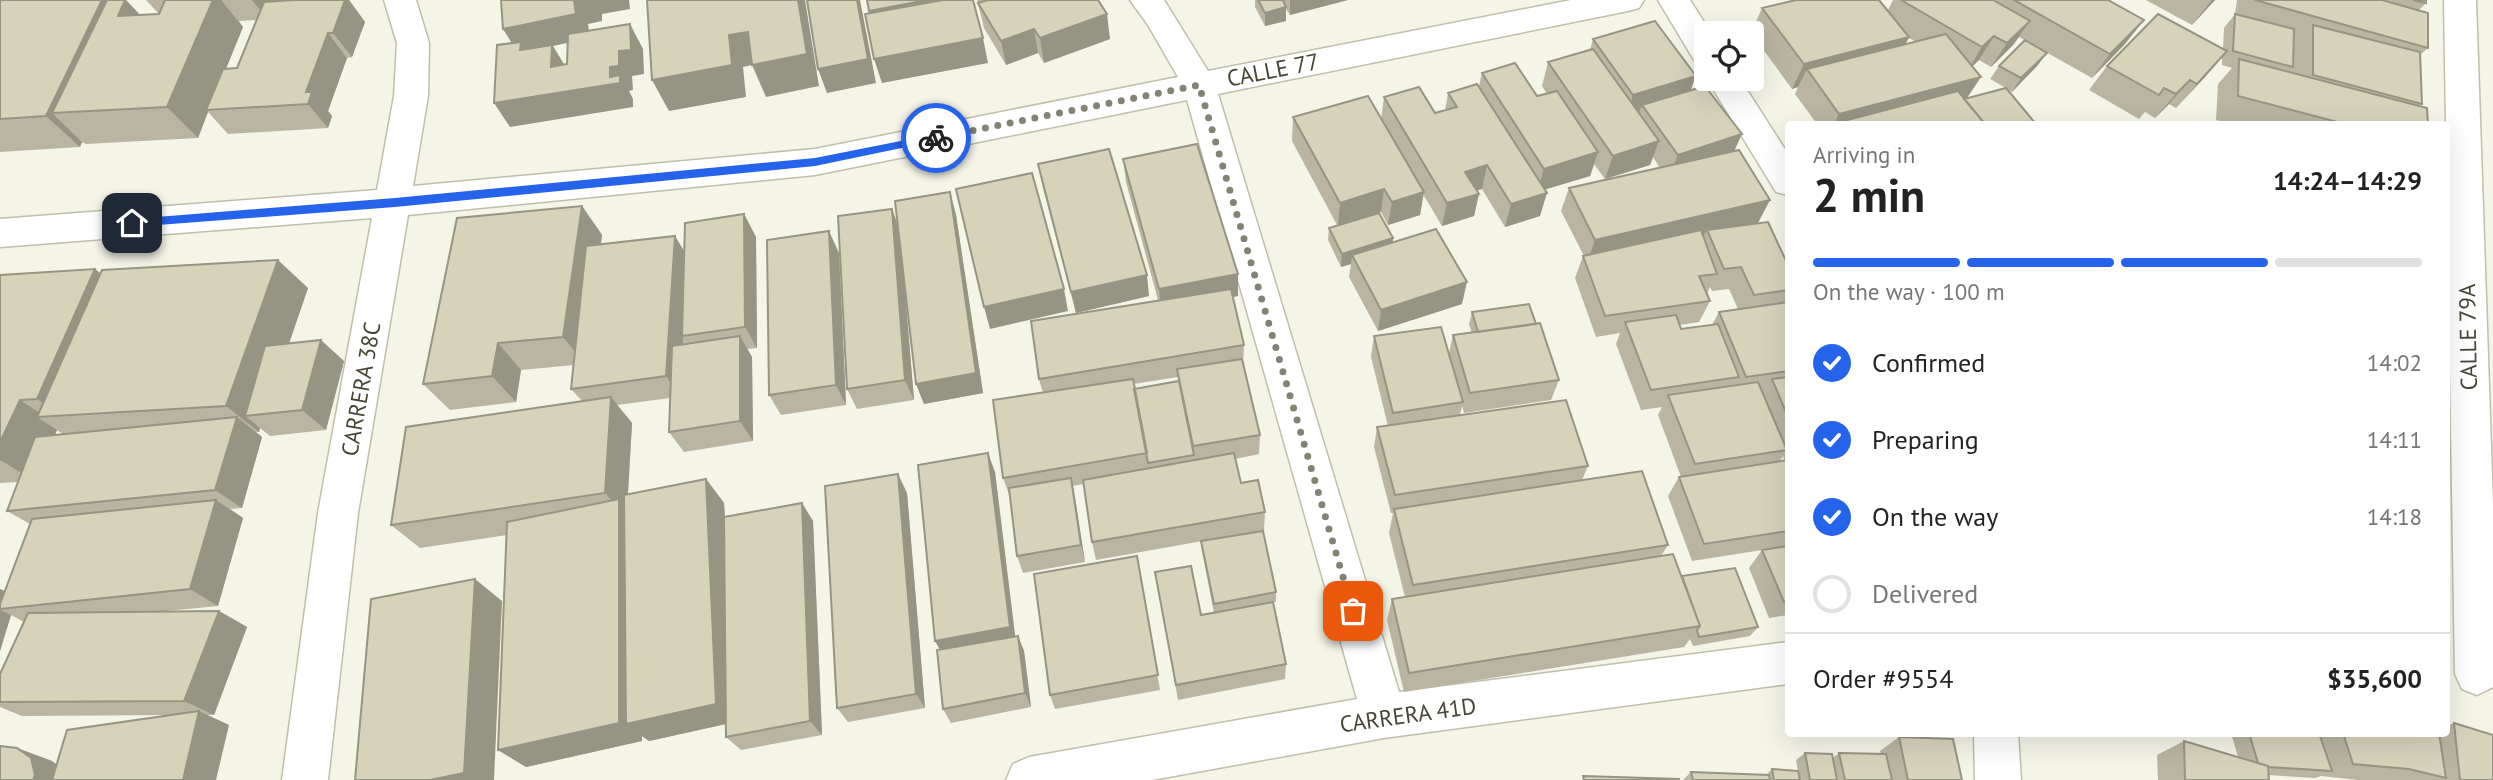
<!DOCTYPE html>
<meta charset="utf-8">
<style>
body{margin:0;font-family:"PT Sans",sans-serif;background:#f6f6f6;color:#222;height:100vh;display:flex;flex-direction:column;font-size:26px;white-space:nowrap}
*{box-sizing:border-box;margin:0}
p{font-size:23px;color:#767676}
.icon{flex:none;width:38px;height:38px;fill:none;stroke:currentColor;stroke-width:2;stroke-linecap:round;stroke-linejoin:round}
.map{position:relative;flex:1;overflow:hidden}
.panel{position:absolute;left:1785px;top:121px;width:665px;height:616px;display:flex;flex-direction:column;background:#fff;border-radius:7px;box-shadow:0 7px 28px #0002}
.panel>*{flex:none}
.buttons{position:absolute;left:1694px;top:21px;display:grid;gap:14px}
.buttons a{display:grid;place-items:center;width:70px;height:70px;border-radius:7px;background:#fff;box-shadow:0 7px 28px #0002;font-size:35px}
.pin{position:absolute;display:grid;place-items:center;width:60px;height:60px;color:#fff;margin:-30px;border-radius:14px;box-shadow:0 4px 10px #0006}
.courier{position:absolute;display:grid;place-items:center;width:70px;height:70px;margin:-35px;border:5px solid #2563eb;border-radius:50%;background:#fff;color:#222;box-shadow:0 2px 9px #0007}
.summary em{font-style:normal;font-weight:600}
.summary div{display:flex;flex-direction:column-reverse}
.summary{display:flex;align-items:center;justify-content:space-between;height:119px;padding:0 28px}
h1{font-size:46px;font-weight:600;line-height:52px}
.bar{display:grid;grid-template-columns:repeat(4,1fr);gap:10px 7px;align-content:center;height:84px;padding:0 28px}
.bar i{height:9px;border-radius:5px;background:#e0e0e0}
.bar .current{background:#2563eb}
.bar p{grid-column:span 4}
.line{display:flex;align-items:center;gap:18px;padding:0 28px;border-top:2px solid #e0e0e0}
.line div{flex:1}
ol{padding:0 28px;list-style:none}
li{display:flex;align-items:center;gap:21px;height:77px}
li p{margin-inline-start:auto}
li .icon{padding:7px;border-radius:50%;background:#2563eb;color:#fff;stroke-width:4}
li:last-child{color:#767676}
li i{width:38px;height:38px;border:4px solid #e0e0e0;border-radius:50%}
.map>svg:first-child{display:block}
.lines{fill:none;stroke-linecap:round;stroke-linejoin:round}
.minor-casing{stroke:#c0bfa9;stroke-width:3}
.minor{fill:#fff;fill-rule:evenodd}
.wall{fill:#b9b5a1;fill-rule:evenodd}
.shaded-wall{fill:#969483}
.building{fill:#d7d3bb;stroke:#969483;stroke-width:2}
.route{fill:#2563eb}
.done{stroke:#848273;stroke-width:7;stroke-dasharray:0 12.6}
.labels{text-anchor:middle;stroke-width:5;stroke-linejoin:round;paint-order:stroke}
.street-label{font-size:23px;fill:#484535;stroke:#fff}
</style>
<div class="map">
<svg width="2493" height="780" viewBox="0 0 2493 780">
<rect width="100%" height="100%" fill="#f4f4e7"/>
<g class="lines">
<defs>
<path id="minor" d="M384,0H416L429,43L428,96L413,186L815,149L1178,77L1148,25L1130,0H1164L1208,71L1571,0H1644L1639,8L1628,11L1218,94L1399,692L1788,642V684L1384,738L1152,780H1006L1013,764L1029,757L1357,699L1187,100L815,175L408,215L358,513L328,780H282L318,513L372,218L0,247V219L377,190L394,96L397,43Z
M1658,0H1690L1711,33H1706V64L1694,60Z
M2444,0H2476L2493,506V687L2477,695L2462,689L2455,674Z
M1707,79H1740L1788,154V195L1776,192Z
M1974,733H2018L2021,780H1975Z"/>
</defs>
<use href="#minor" class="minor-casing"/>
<use href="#minor" class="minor"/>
</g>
<path class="wall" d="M0,0H126L140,15L159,14L146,0H349L365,22L352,57L347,58L328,111L332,116L328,128L228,134L208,112L198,138L86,144L82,142L80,147L0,152ZM256,20L237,68L226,69L243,27L239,21Z
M977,0H1098L1110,39L1044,63L1038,53L1006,65L984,28Z
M1255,0H1348L1290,15L1286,9V21L1265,26L1255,7Z
M1893,0H2110L2125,44L2092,78L2019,37L2013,45L1991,67L1979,60L1972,66L1967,98L2006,88L1990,79L1999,66L2047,53L2037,66L2012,92L2006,88L2036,124H1817L1795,94L1798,87L1792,89L1751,33L1762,8L1888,10ZM1909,38L1916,42L1905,45Z
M2146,0H2215L2192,25Z
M2237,0H2426V3L2419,10L2428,48L2420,55L2422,104L2419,106L2428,124H2233L2216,120L2218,84L2232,68L2222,65V56L2176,108L2169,104L2155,118L2145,112L2139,119L2089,90L2107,66L2223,49L2224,28L2235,14Z
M1593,39L1690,91L1734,151L1758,223L1788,265V546L1692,561L1668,496L1679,477H1681L1658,415L1662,407L1641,410L1616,344L1620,333L1596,337L1575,278L1583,256H1584L1561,211L1569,188L1660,168L1653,157L1650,165L1605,179L1594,164L1590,176L1545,189L1540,216L1505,227L1482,189L1477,190L1479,194L1474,216L1442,226L1423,194L1420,215L1388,225L1381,212L1377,213L1393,238V242L1462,304L1378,331L1349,277L1351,264L1341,267L1328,240L1329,228L1337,225L1292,141L1293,117L1381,120L1384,97L1435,113L1445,111L1448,93L1479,86L1482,73L1537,96L1547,94L1542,86L1548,62L1590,50ZM1710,287L1712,291L1729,289L1738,309L1719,312L1712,325L1681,329L1680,325L1699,322L1710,301L1707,294ZM1783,456L1785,461L1779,462Z
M1123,159L1238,274V296L1232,297L1244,345L1243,365L1260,435L1259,454L1235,459L1241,483L1265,512L1264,530L1096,560L1092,542L1084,484L1072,486L1085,562L1023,573L1017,556L1010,497L1003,478L1043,393L1039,379L1158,300L1126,182ZM1178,377V381L1134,389V384Z
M1038,164L1149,296L1076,313L1043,188Z
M950,192L956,215L983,393L924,404L916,384L904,278L914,400L857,409L847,389L892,209L898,225Z
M582,206L602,235L601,244L675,236L684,251L744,214L756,237L757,348L747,349L752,357L753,441L684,452L669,432L670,398L617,405L632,423L628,494L706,479L724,503L725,516L802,503L813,521L822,735L741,750L726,737V724L649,741L642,736V741L526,767L498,750L507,535L420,548L391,525L582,401L571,389L574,365L521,370L516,402L450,410L423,384Z
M839,253L846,405L781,415L769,395Z
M95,269L101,274L308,288L289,343L344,361L326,430L270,436L260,428L259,432H256L262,437L242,508L230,509L243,518L218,606L167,611H219L247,627L214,715H206L229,725L0,780L17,748L52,761L57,765L173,715L22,716L0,707V674L24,622L11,615L0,651V589L5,591L30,524L7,511L18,482L0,483V275ZM57,430L63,434L55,435Z
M1472,312L1559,380L1551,400L1464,413L1462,406L1460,415L1588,466L1582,480L1668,545L1661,556L1682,576L1758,627L1750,636L1693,646L1690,639L1684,647L1404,692L1387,620L1392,599L1405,597L1389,533L1393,513H1391L1374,447L1377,427L1388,426L1371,357L1374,336L1449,353L1453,335L1472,333L1469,324Z
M995,472L1015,636H1018L1024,651L1031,707L951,723L943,709L940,649Z
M907,493L925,708L848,722L837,708Z
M1201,541L1276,592V602H1273L1286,664L1285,679L1178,700L1155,572L1201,615L1214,613L1202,551Z
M1788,546V615L1769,618L1749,568L1762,550Z
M1137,556L1160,690L1055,709L1050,695Z
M2454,723L2493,780H2358L2321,776L2315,778L2268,775L2269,780H2158L2157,755L2184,741L2238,757L2231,733H2446V726Z
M1899,737L1962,780H1683L1691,772L1766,775L1772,769L1798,771L1796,760L1805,753L1833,758L1839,753L1881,754L1880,751Z"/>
<path class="shaded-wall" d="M102,0H126L155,31L52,113L82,142L80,147L46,116Z
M213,0H221L243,27L209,110H206L208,112L198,138L167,107Z
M252,0H310L268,20Z
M345,0H349L365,22L352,57L333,33Z
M516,0H629L630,9L602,14V21L588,24L590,38L553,46L567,69L566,91L518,53L503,29Z
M798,0H805L819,86L766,97L752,65L743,67L746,97L669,111L652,80L729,35Z
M857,0H860L876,83L827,93L818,69Z
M927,0H971L877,35L869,11Z
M1290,0H1348L1290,15Z
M2212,0H2215L2192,25Z
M1286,7V21L1265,26V13Z
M1107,14L1110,39L1044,63L1040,38Z
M2144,20L2125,44L2092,78L2110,54Z
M2030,21L2013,45L1991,67L2007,43Z
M630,24L643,49L644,74L632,76L633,90L629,91L633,99V107L510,127L494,103L610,77V67L619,51Z
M1034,29L1038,53L1006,65L1001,41Z
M328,33L347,58L328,111L332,116L328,128L308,104L306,92Z
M1994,36L1979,60L1967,72L1982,47Z
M1909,37L1895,62L1807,69L1798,87L1792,89L1804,64Z
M983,38L988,63L882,83L874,59Z
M2227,51L2206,76L2176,108L2197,84Z
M2047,53L2037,66L2012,92L2021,78Z
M1696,76L1687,100L1642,105L1638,115L1625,119L1633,95Z
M1981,77L1965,101L1836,123L1834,124L1839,114Z
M2190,80L2169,104L2155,118L2176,94Z
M1742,134L1731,158L1668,178L1678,155Z
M1659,141L1650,165L1605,179L1613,156Z
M1598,152L1590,176L1537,192L1544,169Z
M1487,165L1482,189L1461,195L1465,172Z
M1384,189L1381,212L1338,226L1340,203Z
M950,192L956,215L983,393L924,404L916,384Z
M1424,192L1420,215L1388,225L1392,202Z
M1547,193L1540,216L1505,227L1511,204Z
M1479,194L1474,216L1442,226L1447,203Z
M1770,200L1758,223L1707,230L1704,235L1587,262L1595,240Z
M582,206L602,235L585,364L563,337Z
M892,209L900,232L914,400L905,380Z
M744,214L756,237L757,348L745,327Z
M829,231L839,253L846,405L836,385Z
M675,236L688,258L682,336L683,338L680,396L666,376Z
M1393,238L1392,251L1352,255L1351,264L1341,267L1342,254Z
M278,260L308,288L265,414L245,416L260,428L259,432L226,406Z
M95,269L130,298L62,416L37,399Z
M1238,274V296L1161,311L1159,289Z
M1147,275L1149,296L1076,313L1071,292Z
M1467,282L1462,304L1378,331L1381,310Z
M1064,289L1068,311L990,329L984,307Z
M740,336L752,357L753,441L740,421Z
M321,340L344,361L326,430L302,410Z
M498,343L521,370L516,402L492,376Z
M611,397L632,423L627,508L706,479L724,503L735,722L649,741L642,736V741L526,767L498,750L619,508L605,493Z
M20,400L46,417H37L57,430L35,481L0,460V442Z
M237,417L262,437L242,508L215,490Z
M988,453L995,472L1016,643L944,657L935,641Z
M898,474L907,493L925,708L916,694Z
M1071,478L1075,497L1085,562L1081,545Z
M216,500L243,518L218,606L190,589Z
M802,503L813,521L822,735L810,721Z
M475,579L502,601L494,780H430Z
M0,589L16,597L0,609Z
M0,610L11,615L0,651Z
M219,611L247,627L214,715L184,701Z
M1018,636L1024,651L1031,707L1025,693Z
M199,711L229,725L216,780H183Z
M17,748L52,761L65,771L68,780H33Z"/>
<path class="building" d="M0,0H102L46,116L0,119Z
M107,0H125L118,16L159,14L165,0H213L167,107L52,113Z
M294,0H345L333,33H328L306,92H312L308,104L206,110L223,69L237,68L264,2Z
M501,0H574L576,14L503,29Z
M647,0H798L807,54L752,65L748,32L729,35L732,65L652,80Z
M807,0H857L868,59L818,69Z
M867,0H927L869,11Z
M943,0H973L983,38L874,59L865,14Z
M988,0H1098L1107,14L1040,38L1034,29L1001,41L978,3Z
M1258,0H1283L1286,7L1265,13Z
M1796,0H1879L1909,37L1804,64L1762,8Z
M1901,0H1993L2030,21L2007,43L1994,36L1982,47Z
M2014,0H2108L2144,20L2110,54Z
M2255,0H2382L2428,13V48Z
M2413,0H2426V3Z
M2158,14L2227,51L2197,84L2190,80L2176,94L2164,88L2159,95L2107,66Z
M2235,14L2294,29L2293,67L2233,51Z
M1655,21L1696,76L1633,95L1593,39Z
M630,24L631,50L619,51V66L610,67V77L620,75V83L494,103L497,45L521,42L520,50L552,45L551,67L567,64L568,34Z
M2313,25L2420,52L2422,104L2313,75Z
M1946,34L1981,77L1839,114L1807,69Z
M2025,40L2047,53L2021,78L1999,66Z
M1593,49L1659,141L1613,156L1548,62Z
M2239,59L2427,108L2428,124H2345L2238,96Z
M1515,63L1537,96L1557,91L1598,152L1544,169L1482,73Z
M1477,84L1547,193L1511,204L1487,165L1465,172L1479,194L1447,203L1384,97L1419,87L1435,113L1457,107L1448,93Z
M1705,86L1742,134L1678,155L1642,105Z
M2006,88L2036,124H1985L1964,99Z
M1958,91L1985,124H1837L1836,123Z
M1368,96L1424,192L1392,202L1384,189L1340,203L1293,117Z
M1197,144L1238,274L1159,289L1123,159Z
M1109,149L1147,275L1071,292L1038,164Z
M1739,150L1770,200L1595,240L1569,188Z
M1032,173L1064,289L984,307L956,189Z
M950,192L976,373L916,384L895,201Z
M582,206L563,337L498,343L492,376L423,384L457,218Z
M892,209L905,380L847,389L838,216Z
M1379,213L1393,238L1342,254L1329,228Z
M744,214L745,327L682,336L685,223Z
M1768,222L1788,265V290L1754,295L1741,267L1724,269L1707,230Z
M1436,229L1467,282L1381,310L1352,255Z
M1701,230L1717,274L1699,276L1710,301L1605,316L1583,256Z
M829,231L836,385L769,395L767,240Z
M675,236L666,376L571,389L586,246Z
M278,260L226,406L37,417L102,270Z
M95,269L37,399L20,400L0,442V275Z
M1231,289L1244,345L1039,379L1031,321Z
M1788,302V371L1746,377L1719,312Z
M1529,304L1536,324L1478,332L1472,312Z
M1676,315L1681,329L1718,324L1739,377L1651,390L1625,322Z
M1540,323L1559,380L1470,393L1453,335Z
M1441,327L1463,402L1393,413L1374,336Z
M740,336V421L669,432L672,346Z
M321,340L302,410L245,416L265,346Z
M1242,359L1260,435L1193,446L1177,369Z
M1788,377V417L1772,379Z
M1133,379L1147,453L1003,478L993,400Z
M1179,381L1194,455L1148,463L1134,389Z
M1758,382L1787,450L1695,464L1668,395Z
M611,397L605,493L391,525L406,427Z
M1566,400L1588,466L1395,495L1377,427Z
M237,417L215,490L7,511L35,437Z
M988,453L1010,627L935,641L918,465Z
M1234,453L1241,483L1258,480L1265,512L1092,542L1083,480Z
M1788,460V531L1704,544L1679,477Z
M1642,471L1668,545L1413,585L1394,509Z
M898,474L916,694L837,708L825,486Z
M1071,478L1081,545L1017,556L1009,488Z
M706,479L716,704L626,724L624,495Z
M619,499V723L498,750L507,522Z
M216,500L190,589L0,609V604L32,519Z
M802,503L810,721L726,737L724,517Z
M1263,531L1276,592L1214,604L1201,541Z
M1788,546V601L1784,602L1762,550Z
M1673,554L1700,626L1409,673L1392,599Z
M1137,556L1158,675L1050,695L1034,574Z
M1191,566L1201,615L1273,602L1286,664L1176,685L1155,572Z
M1735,568L1758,627L1699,637L1697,630L1700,626L1682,576Z
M475,579L464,773L430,780H355L371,599Z
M219,611L184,701L0,702V674L28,613Z
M1018,636L1025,693L943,709L937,650Z
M199,711L183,780H52L67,730Z
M2454,723L2493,735V780H2460Z
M2249,733H2319L2332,771L2268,767V766L2258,763Z
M2343,733H2439L2446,778L2409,769L2353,764Z
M1899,737L1953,739L1962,780H1908Z
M2184,741L2268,766L2269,780H2185Z
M0,746L17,748L31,758L35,775L33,780H0Z
M1805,753L1832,754L1837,780H1810Z
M1839,753L1886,754L1892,780H1845Z
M1772,769L1798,771L1800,780H1774Z
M1691,772L1769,775L1770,780H1693Z
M1583,776L1679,779V780H1584Z"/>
<path class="route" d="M936,134L941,138L940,140L815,166L395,207L132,227L126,223L132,219L395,198L815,158Z"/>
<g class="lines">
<path class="done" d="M936,138L1199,85L1353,611"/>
</g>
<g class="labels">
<g class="street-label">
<text transform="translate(1273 70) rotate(-11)" y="8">CALLE 77</text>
<text transform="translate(2468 337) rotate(-91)" y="8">CALLE 79A</text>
<text transform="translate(361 389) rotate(-80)" y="8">CARRERA 38C</text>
<text transform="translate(1408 715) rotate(-8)" y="8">CARRERA 41D</text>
</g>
</g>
</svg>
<div class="buttons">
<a><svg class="icon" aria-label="locate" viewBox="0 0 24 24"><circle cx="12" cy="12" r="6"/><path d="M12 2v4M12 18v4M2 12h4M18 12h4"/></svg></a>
</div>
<div class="pin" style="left:1353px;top:611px;background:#ea580c"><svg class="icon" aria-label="bag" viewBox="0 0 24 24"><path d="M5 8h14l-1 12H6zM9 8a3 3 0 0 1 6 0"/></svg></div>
<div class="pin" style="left:132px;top:223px;background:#1f2937"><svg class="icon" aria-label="home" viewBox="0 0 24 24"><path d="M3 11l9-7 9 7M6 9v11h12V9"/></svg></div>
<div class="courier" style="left:936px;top:138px"><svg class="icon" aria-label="bike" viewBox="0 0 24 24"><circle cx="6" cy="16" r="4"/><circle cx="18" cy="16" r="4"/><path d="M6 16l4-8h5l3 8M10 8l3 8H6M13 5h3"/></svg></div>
<section class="panel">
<div class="summary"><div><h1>2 min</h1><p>Arriving in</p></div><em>14:24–14:29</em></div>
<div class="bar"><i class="current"></i><i class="current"></i><i class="current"></i><i></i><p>On the way · 100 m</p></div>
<ol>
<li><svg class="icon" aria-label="check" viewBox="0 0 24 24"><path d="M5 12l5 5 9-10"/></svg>Confirmed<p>14:02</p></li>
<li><svg class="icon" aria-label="check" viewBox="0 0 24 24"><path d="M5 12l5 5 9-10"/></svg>Preparing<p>14:11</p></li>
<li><svg class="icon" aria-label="check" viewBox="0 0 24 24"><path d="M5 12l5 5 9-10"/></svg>On the way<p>14:18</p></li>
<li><i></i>Delivered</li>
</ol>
<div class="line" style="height:91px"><div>Order #9554</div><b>$35,600</b></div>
</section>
</div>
